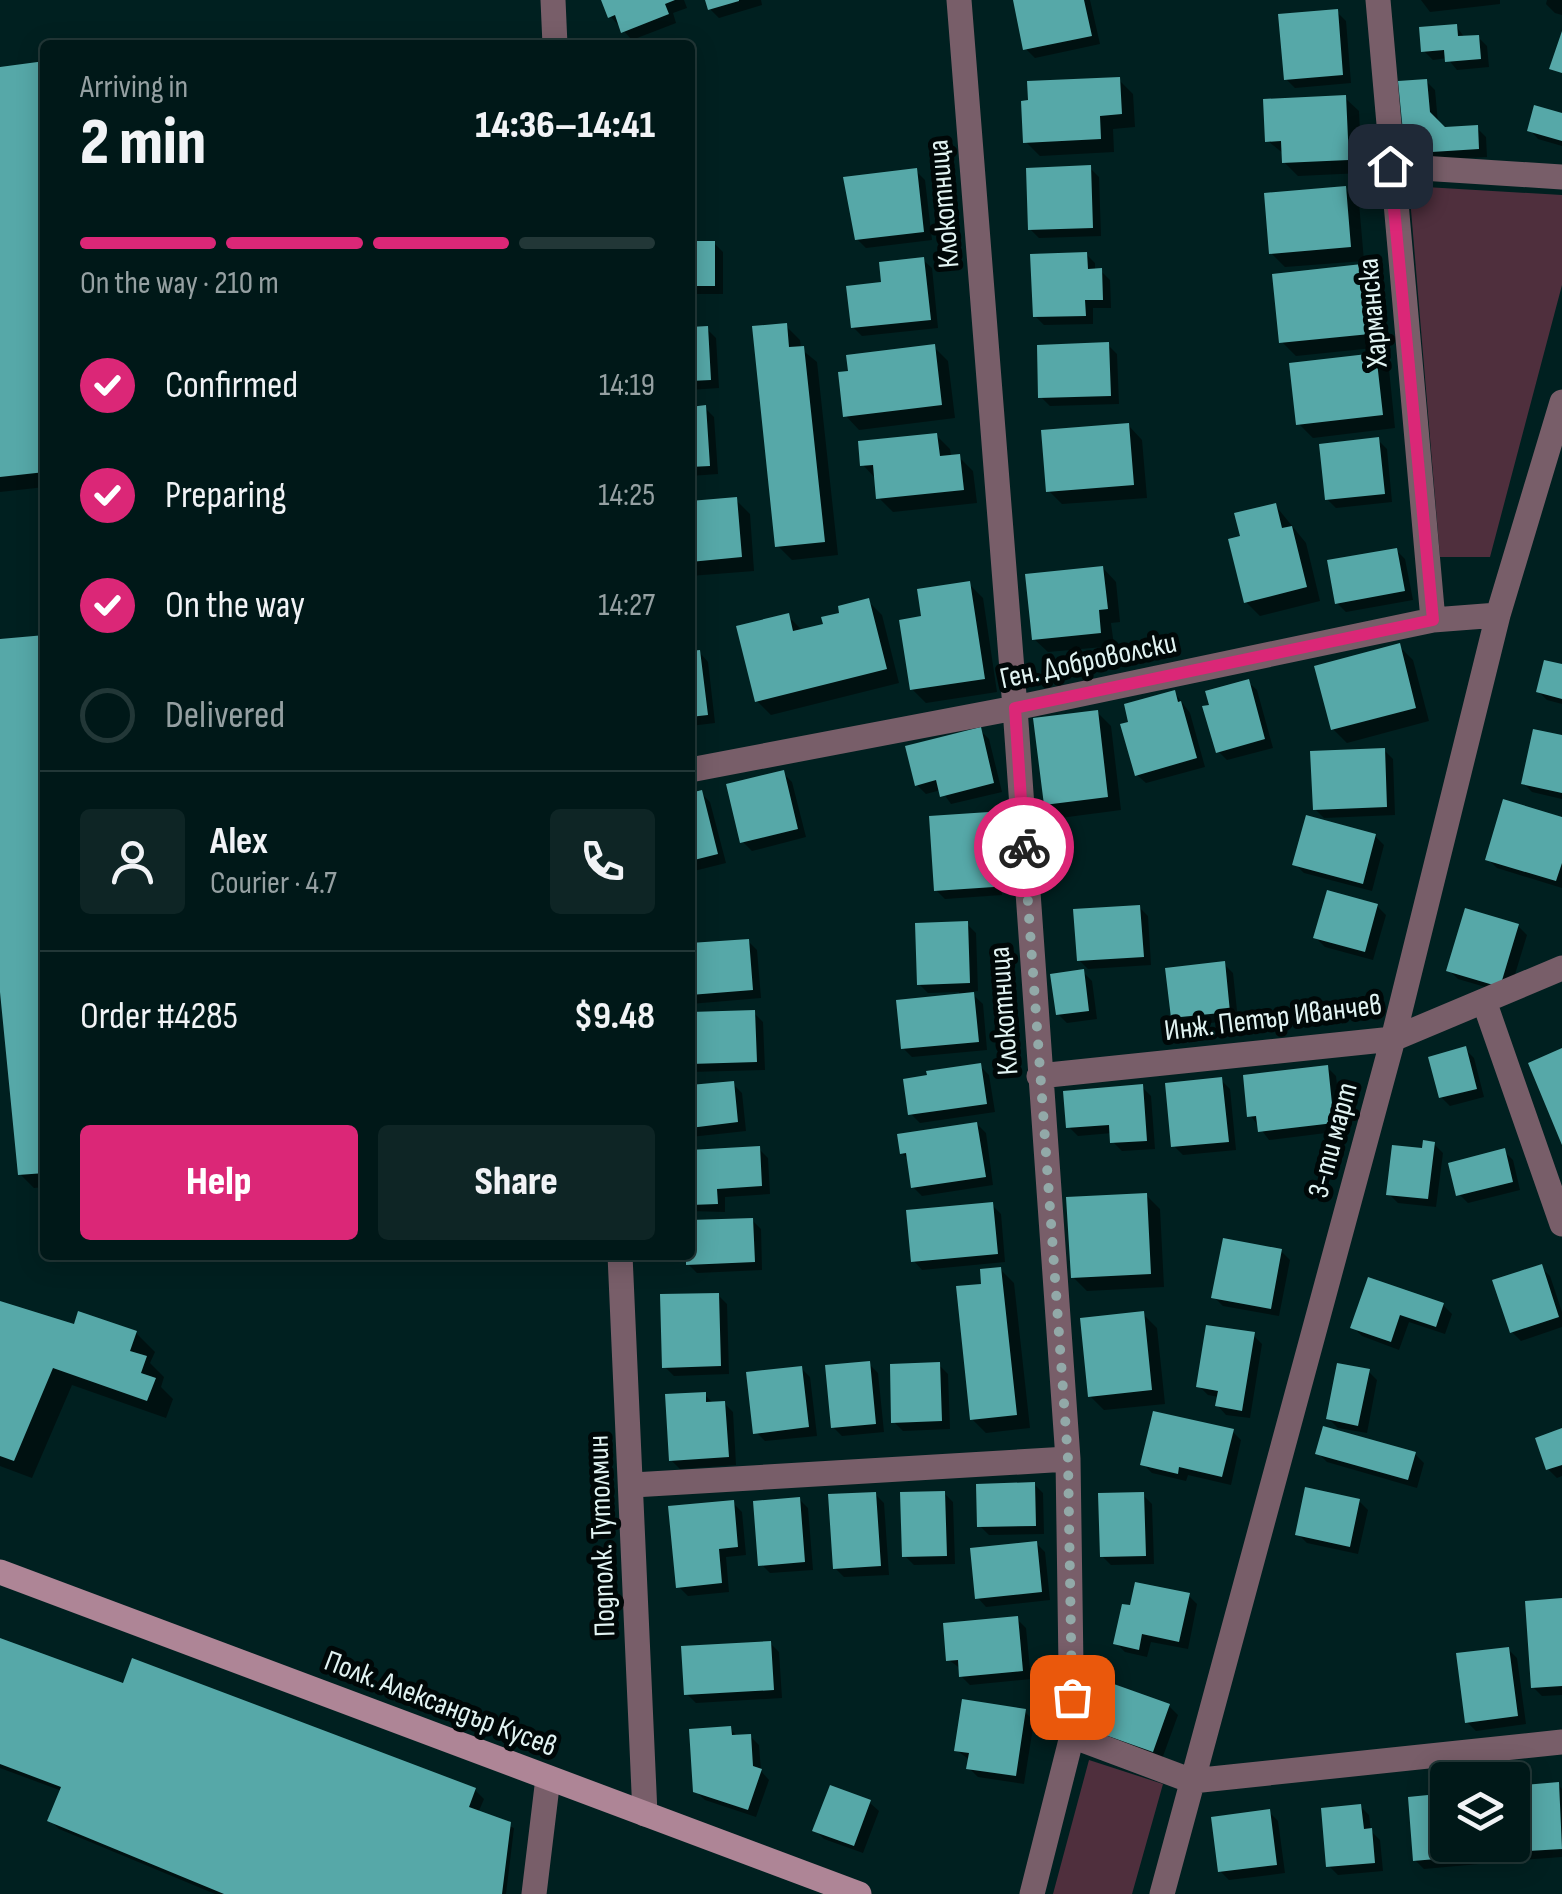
<!DOCTYPE html>
<meta charset="utf-8">
<style>
body{margin:0;font-family:"Sofia Sans Condensed",sans-serif;background:#0e2525;color:#f1f3f6;height:100vh;display:flex;flex-direction:column;font-size:38px;white-space:nowrap}
*{box-sizing:border-box;margin:0}
p{font-size:32px;color:#95a0a2}
.icon{flex:none;width:55px;height:55px;fill:none;stroke:currentColor;stroke-width:2;stroke-linecap:round;stroke-linejoin:round}
.map{position:relative;flex:1;overflow:hidden}
.side{position:absolute;left:40px;top:40px;width:655px;height:1220px;display:flex;flex-direction:column;background:#001818;border-radius:10px;box-shadow:0 5px 25px #0003,0 0 0 2px #223737}
.side>*{flex:none}
.tools{position:absolute;left:1430px;top:1762px;display:grid;gap:20px}
.tools a{display:grid;place-items:center;width:100px;height:100px;border-radius:10px;background:#001818;box-shadow:0 5px 25px #0003,0 0 0 2px #223737;font-size:50px}
.pin{position:absolute;display:grid;place-items:center;width:85px;height:85px;color:#fff;margin:-42px;border-radius:20px;box-shadow:0 5px 15px #0006}
.courier{position:absolute;display:grid;place-items:center;width:100px;height:100px;margin:-50px;border:8px solid #db2777;border-radius:50%;background:#fff;color:#222;box-shadow:0 2px 12px #0007}
.headline em{font-style:normal;font-weight:800}
.headline div{display:flex;flex-direction:column-reverse}
.headline{display:flex;align-items:center;justify-content:space-between;height:170px;padding:0 40px}
h1{font-size:65px;font-weight:800;line-height:75px}
.bar{display:grid;grid-template-columns:repeat(4,1fr);gap:15px 10px;align-content:center;height:120px;padding:0 40px}
.bar i{height:12px;border-radius:8px;background:#223737}
.bar .selected{background:#db2777}
.bar p{grid-column:span 4}
.line{display:flex;align-items:center;gap:25px;padding:0 40px;border-top:2px solid #223737}
.line div{flex:1}
.round{display:grid;place-items:center;flex:none;width:105px;height:105px;border-radius:10px;background:#0e2525}
ol{padding:0 40px;list-style:none}
li{display:flex;align-items:center;gap:30px;height:110px}
li p{margin-inline-start:auto}
li .icon{padding:10px;border-radius:50%;background:#db2777;color:#fff;stroke-width:4}
li:last-child{color:#95a0a2}
li i{width:55px;height:55px;border:5px solid #223737;border-radius:50%}
.cta{display:flex;gap:20px;margin-top:auto;padding:20px 40px}
.cta a{flex:1;height:115px;border-radius:10px;background:#db2777;color:#fff;font-size:40px;font-weight:800;line-height:115px;text-align:center}
.cta a+a{background:#0e2525;color:#f1f3f6}
.map>svg:first-child{display:block}
.green{fill:#4f2f3d}
.shadow{fill:#0007}
.building{fill:#56a8a8}
.lines{fill:none;stroke-linecap:round;stroke-linejoin:round}
.street{stroke:#785e69;stroke-width:25}
.secondary{stroke:#ae8596;stroke-width:25}
.done{stroke:#92a9a8;stroke-width:10;stroke-dasharray:0 18}
.route{stroke:#db2777;stroke-width:12}
.labels{text-anchor:middle;stroke-width:10;stroke-linejoin:round;paint-order:stroke}
.street-label{font-size:30px;fill:#e1f3f2;stroke:#000808}
</style>
<div class="map">
<svg width="1562" height="1894" viewBox="0 0 1562 1894">
<rect width="100%" height="100%" fill="#002020"/>
<path class="green" d="M1409,186L1562,195V285L1490,557H1440Z
M1089,1760L1163,1784L1132,1894H1053Z"/>
<path class="shadow" d="M604,0H684L687,8L673,13L676,23L632,40L610,16Z
M708,0H761L762,5L719,18L710,9Z
M1018,0H1090L1100,44L1035,58L1026,49Z
M1421,0H1500V4L1430,12Z
M1547,0H1562V15L1555,13L1546,4Z
M1337,12L1346,21L1351,83L1295,88L1286,79Z
M1456,26L1465,38L1478,37L1487,46L1489,67L1457,70L1447,58L1433,60L1424,51Z
M45,64V487L0,492V70Z
M1119,80L1133,94L1135,127L1113,129L1114,152L1040,156L1026,142Z
M1426,81L1435,90L1438,123L1444,130L1477,128L1486,137L1487,157L1427,160L1406,140Z
M1345,98L1359,111L1362,173L1298,176L1284,162V154L1268,141Z
M1562,116V146L1538,139L1530,130Z
M1090,168L1099,177L1101,236L1039,238L1030,229Z
M916,171L925,180L932,240L866,248L857,239Z
M1345,189L1359,203L1364,261L1285,267L1271,253Z
M690,243H714L723,252V294H690Z
M1086,254L1095,263V271H1101L1110,280L1111,308H1093V324L1044,325L1035,316Z
M923,260L932,268L938,328L862,336L853,327L884,285Z
M1361,267L1375,281L1383,347L1296,356L1282,342Z
M786,326L800,340L801,349L817,362L838,555L792,560L778,546Z
M707,329L716,338L719,388L690,390V330Z
M1108,345L1117,354L1119,404L1050,406L1041,397Z
M934,347L948,361L955,418L859,430L846,416Z
M1375,355L1389,369L1395,428L1313,438L1299,424Z
M705,408L714,417L718,474L690,476V409Z
M1129,426L1142,440L1147,498L1062,504L1048,490Z
M936,435L950,449L951,457H959L973,471L977,503L893,512L879,498L877,480L863,465Z
M1378,440L1387,449L1392,502L1336,508L1327,499Z
M736,500L750,514L754,571L690,576V504Z
M1275,505L1306,543L1320,601L1260,616L1246,602L1243,538Z
M1396,550L1405,559L1413,600L1346,612L1337,603Z
M1103,568L1116,582L1120,622L1111,623L1114,646L1048,652L1034,639Z
M969,584L983,598L997,692L926,703L912,689L924,618Z
M868,601L882,615L899,683L771,715L757,701L788,616L802,630L826,625Z
M45,637V1187L34,1188L20,1174L0,966V642Z
M1399,646L1413,660L1429,721L1347,743L1333,729Z
M700,653L708,662L715,723L690,726V654Z
M1562,667V704L1547,700L1538,691Z
M1248,682L1257,690L1273,748L1227,760L1218,751Z
M1174,692L1190,713L1205,767L1146,783L1137,775Z
M1097,712L1111,726L1121,810L1060,818L1046,804Z
M980,730L989,739L1002,792L951,804L941,790L926,794L917,785Z
M1562,738V799L1532,792L1523,783Z
M1384,750L1393,759L1395,815L1324,818L1315,809Z
M783,773L792,782L806,837L752,851L743,842Z
M701,793L710,802L726,863L690,872V796Z
M988,814L997,823L1002,895L945,899L936,890Z
M1562,820V888L1497,868L1488,859Z
M1375,836L1384,845L1372,891L1304,873L1295,864Z
M1377,906L1386,915L1373,960L1325,947L1316,938Z
M1139,907L1148,916L1151,965L1088,969L1079,960Z
M967,924L976,933L978,991L970,992L983,1004L987,1050L912,1057L903,1048L960,996L959,992L928,993L919,984Z
M1518,926L1527,935L1509,994L1458,979L1449,970Z
M748,941L757,950L761,998L690,1004V946Z
M1224,964L1233,973L1238,1020L1182,1026L1173,1017Z
M1083,972L1092,981L1097,1019L1067,1023L1058,1014Z
M754,1013L763,1022L765,1070L690,1072V1015Z
M1465,1049L1474,1058L1484,1097L1450,1106L1441,1097Z
M980,1066L989,1075L995,1112L920,1123L911,1114Z
M1327,1067L1336,1076L1342,1131L1269,1140L1250,1115Z
M1221,1080L1230,1089L1236,1150L1183,1155L1174,1146Z
M733,1084L742,1093L746,1131L690,1137V1088Z
M1142,1087L1151,1096L1155,1149L1122,1151L1113,1142L1112,1133L1078,1136L1069,1127Z
M977,1124L986,1133L993,1185L922,1196L913,1187L909,1160L902,1153Z
M1434,1144L1443,1153L1436,1207L1398,1203L1389,1194L1424,1151Z
M759,1149L768,1158L770,1194L725,1197V1212L690,1211V1153Z
M1504,1151L1513,1160L1520,1190L1468,1203L1459,1194Z
M1146,1195L1160,1209L1164,1287L1087,1291L1073,1277Z
M992,1205L1001,1214L1005,1262L922,1270L914,1261Z
M752,1220L761,1229L762,1270L697,1273L688,1264L690,1223Z
M1281,1251L1290,1260L1279,1316L1223,1306L1214,1297Z
M1541,1267L1550,1276L1562,1312V1327L1521,1341L1512,1332Z
M1000,1269L1014,1283L1030,1428L986,1433L972,1419L984,1286Z
M1370,1280L1443,1305L1452,1314L1445,1334L1409,1322L1399,1350L1362,1336L1353,1327Z
M718,1295L727,1304L729,1374L674,1376L665,1367Z
M0,1304L76,1327L136,1333L155,1352L150,1363L164,1377L161,1387L173,1399L166,1418L72,1385L32,1478L0,1466Z
M1143,1314L1157,1328L1165,1404L1104,1410L1090,1396Z
M1253,1335L1262,1344L1250,1418L1226,1415L1218,1406L1219,1397L1208,1395L1199,1386Z
M869,1364L878,1373L884,1432L842,1436L833,1427Z
M939,1365L948,1374L950,1429L903,1431L894,1422Z
M801,1368L810,1377L817,1436L765,1441L756,1432Z
M1368,1371L1377,1380L1367,1433L1338,1428L1329,1419Z
M705,1395L714,1404L724,1403L733,1412L736,1465L680,1469L671,1460Z
M1232,1431L1241,1440L1231,1485L1188,1475L1186,1481L1152,1473L1143,1464Z
M1562,1431V1476L1557,1478L1548,1469Z
M1318,1453L1415,1454L1424,1463L1417,1488L1327,1462Z
M1034,1484L1043,1493L1044,1534L989,1535L980,1526Z
M944,1493L953,1502L955,1564L914,1565L905,1556Z
M875,1494L884,1503L889,1575L844,1577L835,1568Z
M1143,1495L1152,1504L1154,1564L1111,1565L1102,1556Z
M799,1499L808,1508L813,1570L770,1573L761,1564Z
M1359,1501L1368,1510L1358,1554L1307,1543L1298,1534Z
M733,1503L742,1512L746,1555L726,1557L729,1592L688,1596L679,1587Z
M1036,1543L1045,1552L1050,1600L986,1607L978,1598Z
M1188,1595L1197,1604L1188,1649L1151,1642L1147,1657L1125,1652L1116,1643Z
M1562,1600V1695L1542,1696L1533,1687Z
M1017,1619L1026,1628L1031,1679L970,1685L961,1676V1669L949,1660Z
M0,1640L125,1686L475,1790L484,1799L478,1813L514,1828L506,1894H215L59,1829L50,1820L62,1791L0,1768Z
M770,1643L779,1652L782,1698L696,1703L687,1694Z
M1508,1649L1517,1658L1526,1724L1476,1731L1467,1722Z
M1169,1706L1178,1715L1162,1759L1105,1739L1097,1730Z
M1025,1712L1034,1721L1024,1784L978,1777L969,1768L970,1760L956,1750Z
M730,1729L738,1737L750,1736L759,1745L761,1771L769,1780L756,1817L705,1800L695,1791Z
M1558,1785L1562,1789V1857L1506,1861L1497,1852V1845H1512Z
M832,1788L870,1803L879,1811L863,1853L824,1839L815,1830Z
M1360,1806L1369,1815L1371,1831L1380,1840L1383,1871L1338,1875L1329,1866Z
M1269,1812L1278,1821L1285,1873L1229,1880L1220,1871Z
M1448,1845H1478L1479,1864L1424,1869L1415,1860Z"/>
<path class="building" d="M601,0H675L665,4L669,14L621,33L615,15L608,18Z
M705,0H739V1L708,10Z
M1013,0H1084L1092,36L1023,50Z
M1338,9L1343,75L1284,80L1278,14Z
M1457,24L1458,36L1479,35L1481,59L1445,62L1444,50L1421,52L1419,27Z
M1562,31V73L1549,69Z
M45,61V472L0,477V67Z
M1120,77L1122,114L1100,116L1101,139L1023,143L1021,101L1028,100L1027,81Z
M1427,79L1430,112L1445,127L1478,125L1479,149L1416,153L1404,142L1398,81Z
M1346,95L1349,160L1282,163L1281,141L1265,142L1263,99Z
M1534,105L1562,113V141L1527,131Z
M1091,165L1093,228L1028,230L1026,168Z
M917,168L924,232L855,240L843,177Z
M1346,186L1351,247L1269,254L1264,193Z
M690,241H715V286H690Z
M1087,252L1088,269L1102,268L1103,300H1085L1086,316L1033,317L1030,254Z
M924,257L931,320L851,328L846,286L881,282L879,262Z
M1362,264L1370,334L1279,343L1272,274Z
M787,323L789,347L804,346L825,542L775,547L752,326Z
M708,326L711,380L690,381V327Z
M1109,342L1111,396L1038,398L1037,345Z
M935,344L942,405L843,417L838,372L848,371L846,355Z
M1376,353L1383,415L1296,425L1289,363Z
M706,405L710,466L690,467V407Z
M1129,423L1134,485L1046,492L1041,430Z
M937,433L940,456L960,454L964,490L876,499L873,465L860,466L858,441Z
M1379,437L1385,494L1325,500L1319,444Z
M737,497L742,557L690,562V501Z
M1276,503L1282,528L1292,526L1307,587L1244,603L1228,539L1240,536L1234,513Z
M1397,548L1405,591L1335,604L1327,560Z
M1103,566L1108,609L1099,610L1101,633L1032,640L1025,574Z
M970,581L985,679L910,690L899,620L921,616L917,589Z
M869,598L887,669L755,702L736,626L789,613L793,631L823,624L821,617L839,613L838,606Z
M45,635V1173L18,1175L0,992V639Z
M1400,643L1416,708L1331,730L1314,666Z
M700,650L708,715L690,717V651Z
M1544,660L1562,664V699L1536,692Z
M1249,679L1265,739L1216,753L1202,706L1209,705L1205,691Z
M1175,690L1178,702L1181,701L1197,758L1135,776L1120,724L1128,722L1124,704Z
M1098,710L1108,797L1044,805L1033,718Z
M981,727L994,783L940,797L936,780L915,786L905,746Z
M1533,729L1562,735V793L1521,784Z
M1385,748L1387,807L1313,810L1310,751Z
M784,770L798,829L740,843L726,784Z
M702,790L718,854L690,861V793Z
M1503,799L1562,817V863L1556,881L1485,860Z
M989,812L994,887L934,891L929,816Z
M1306,815L1376,834L1363,884L1292,865Z
M1327,890L1378,904L1365,952L1313,938Z
M1140,905L1144,957L1077,961L1073,909Z
M1465,908L1519,924L1500,987L1446,971Z
M968,921L970,983L917,985L915,923Z
M749,939L753,990L690,995V943Z
M1225,961L1230,1012L1171,1018L1165,968Z
M1084,969L1089,1011L1056,1015L1050,974Z
M974,992L979,1042L901,1049L896,1000Z
M755,1010L757,1062L690,1064V1012Z
M1466,1046L1477,1089L1439,1098L1428,1057Z
M1562,1048V1145L1528,1063Z
M981,1063L987,1104L908,1115L903,1079L927,1075L926,1071Z
M1328,1065L1334,1123L1258,1132L1256,1116L1247,1117L1243,1075Z
M1222,1077L1229,1142L1171,1147L1165,1083Z
M734,1081L738,1122L690,1128V1085Z
M1143,1084L1147,1141L1110,1143L1109,1125L1066,1128L1063,1091Z
M977,1122L986,1177L911,1188L906,1153L900,1154L897,1134Z
M1423,1140L1435,1142L1428,1199L1386,1195L1392,1145L1422,1148Z
M760,1146L762,1186L717,1189L718,1204L690,1205V1150Z
M1505,1148L1513,1182L1456,1196L1448,1163Z
M1147,1193L1151,1274L1071,1278L1066,1197Z
M993,1202L998,1254L911,1262L906,1210Z
M753,1218L755,1262L686,1265V1255H690V1220Z
M1223,1238L1282,1249L1271,1309L1211,1298Z
M1542,1264L1559,1317L1510,1333L1492,1280Z
M1001,1267L1017,1415L970,1420L956,1286L981,1284L980,1269Z
M1368,1277L1444,1303L1436,1327L1400,1315L1391,1342L1350,1328Z
M719,1293L721,1366L662,1368L660,1294Z
M0,1301L74,1324L78,1311L137,1331L130,1351L147,1356L141,1373L156,1378L147,1401L53,1368L14,1461L0,1456Z
M1144,1311L1152,1390L1088,1397L1080,1318Z
M1206,1325L1255,1332L1242,1411L1215,1406L1218,1391L1196,1387Z
M870,1361L876,1424L831,1428L825,1365Z
M940,1362L942,1421L891,1423L890,1364Z
M1337,1363L1370,1369L1358,1426L1326,1419Z
M802,1366L809,1427L753,1434L746,1372Z
M706,1392V1402L725,1401L729,1457L669,1461L665,1394Z
M1153,1411L1234,1429L1222,1477L1179,1467L1178,1474L1140,1465Z
M1323,1426L1416,1452L1408,1480L1315,1454Z
M1562,1428V1465L1546,1470L1535,1438Z
M1035,1482L1036,1526L977,1527L976,1484Z
M1305,1487L1360,1499L1350,1547L1295,1535Z
M945,1491L947,1556L902,1557L900,1492Z
M876,1492L881,1566L833,1569L828,1494Z
M1144,1492L1146,1556L1100,1557L1098,1493Z
M800,1497L805,1562L758,1566L753,1501Z
M734,1500L738,1547L719,1549L722,1583L676,1588L668,1506Z
M1037,1541L1042,1592L975,1599L970,1548Z
M1135,1582L1190,1593L1179,1642L1142,1634L1139,1650L1113,1644L1122,1604L1130,1605Z
M1562,1598V1686L1531,1688L1525,1601Z
M1018,1616L1023,1671L959,1677L958,1660L946,1661L943,1623Z
M0,1638L123,1683L132,1658L476,1788L469,1807L511,1822L502,1894H224L47,1821L61,1787L0,1764Z
M771,1641L774,1690L684,1695L681,1646Z
M1509,1647L1518,1716L1465,1723L1456,1653Z
M1111,1683L1170,1704L1153,1752L1094,1731Z
M962,1699L1026,1709L1016,1776L966,1769L969,1753L954,1751Z
M731,1726L732,1735L751,1734L753,1766L762,1769L748,1810L693,1792L689,1729Z
M1559,1782L1562,1849L1495,1853L1494,1845H1512V1786Z
M830,1785L871,1800L854,1846L812,1831Z
M1448,1793V1845H1470L1471,1856L1413,1861L1408,1797Z
M1361,1804L1364,1829L1372,1828L1375,1863L1326,1867L1321,1808Z
M1270,1809L1277,1865L1218,1872L1211,1817Z"/>
<g class="lines">
<path class="street" d="M553,0L555,45
M959,0L1015,708L1068,1459L1072,1736L1032,1894
M1378,0L1433,620
M1390,166L1562,177
M690,770L1015,708L1433,620L1498,615
M1484,1001L1562,1224
M1039,1076L1393,1039L1562,968
M620,1255L645,1814
M633,1485L1068,1459
M1072,1736L1192,1781L1562,1742
M534,1894L548,1778
M1162,1894L1393,1039L1498,615L1562,402"/>
<path class="secondary" d="M0,1572L859,1894"/>
</g>
<g class="lines">
<path class="done" d="M1024,847L1068,1459L1072,1697"/>
<path class="route" d="M1024,847L1015,708L1433,620L1390,166"/>
</g>
<g class="labels">
<g class="street-label">
<text transform="translate(943 204) rotate(-95)" y="10">Клокотница</text>
<text transform="translate(1372 313) rotate(-95)" y="10">Харманска</text>
<text transform="translate(1088 660) rotate(-12)" y="10">Ген. Доброволски</text>
<text transform="translate(1003 1011) rotate(-94)" y="10">Клокотница</text>
<text transform="translate(1273 1017) rotate(-7)" y="10">Инж. Петър Иванчев</text>
<text transform="translate(1332 1140) rotate(-75)" y="10">3-ти март</text>
<text transform="translate(601 1536) rotate(-92)" y="10">Подполк. Тутолмин</text>
<text transform="translate(441 1703) rotate(21)" y="10">Полк. Александър Кусев</text>
</g>
</g>
</svg>
<div class="tools">
<a><svg class="icon" aria-label="layers" viewBox="0 0 24 24"><path d="M12 4l9 5-9 5-9-5zM3 14l9 5 9-5"/></svg></a>
</div>
<div class="pin" style="left:1072px;top:1697px;background:#ea580c"><svg class="icon" aria-label="bag" viewBox="0 0 24 24"><path d="M5 8h14l-1 12H6zM9 8a3 3 0 0 1 6 0"/></svg></div>
<div class="pin" style="left:1390px;top:166px;background:#1f2937"><svg class="icon" aria-label="home" viewBox="0 0 24 24"><path d="M3 11l9-7 9 7M6 9v11h12V9"/></svg></div>
<div class="courier" style="left:1024px;top:847px"><svg class="icon" aria-label="bike" viewBox="0 0 24 24"><circle cx="6" cy="16" r="4"/><circle cx="18" cy="16" r="4"/><path d="M6 16l4-8h5l3 8M10 8l3 8H6M13 5h3"/></svg></div>
<section class="side">
<div class="headline"><div><h1>2 min</h1><p>Arriving in</p></div><em>14:36–14:41</em></div>
<div class="bar"><i class="selected"></i><i class="selected"></i><i class="selected"></i><i></i><p>On the way · 210 m</p></div>
<ol>
<li><svg class="icon" aria-label="check" viewBox="0 0 24 24"><path d="M5 12l5 5 9-10"/></svg>Confirmed<p>14:19</p></li>
<li><svg class="icon" aria-label="check" viewBox="0 0 24 24"><path d="M5 12l5 5 9-10"/></svg>Preparing<p>14:25</p></li>
<li><svg class="icon" aria-label="check" viewBox="0 0 24 24"><path d="M5 12l5 5 9-10"/></svg>On the way<p>14:27</p></li>
<li><i></i>Delivered</li>
</ol>
<div class="line" style="height:180px"><a class="round"><svg class="icon" aria-label="person" viewBox="0 0 24 24"><circle cx="12" cy="8" r="4"/><path d="M4 21q1-7 8-7t8 7"/></svg></a><div><b>Alex</b><p>Courier · 4.7</p></div><a class="round"><svg class="icon" aria-label="phone" viewBox="0 0 24 24"><path d="M5 4h4l2 5-3 2q2 4 5 5l2-3 5 2v4C11 20 4 13 5 4z"/></svg></a></div>
<div class="line" style="height:130px"><div>Order #4285</div><b>$9.48</b></div>
<div class="cta"><a>Help</a><a>Share</a></div>
</section>
</div>
